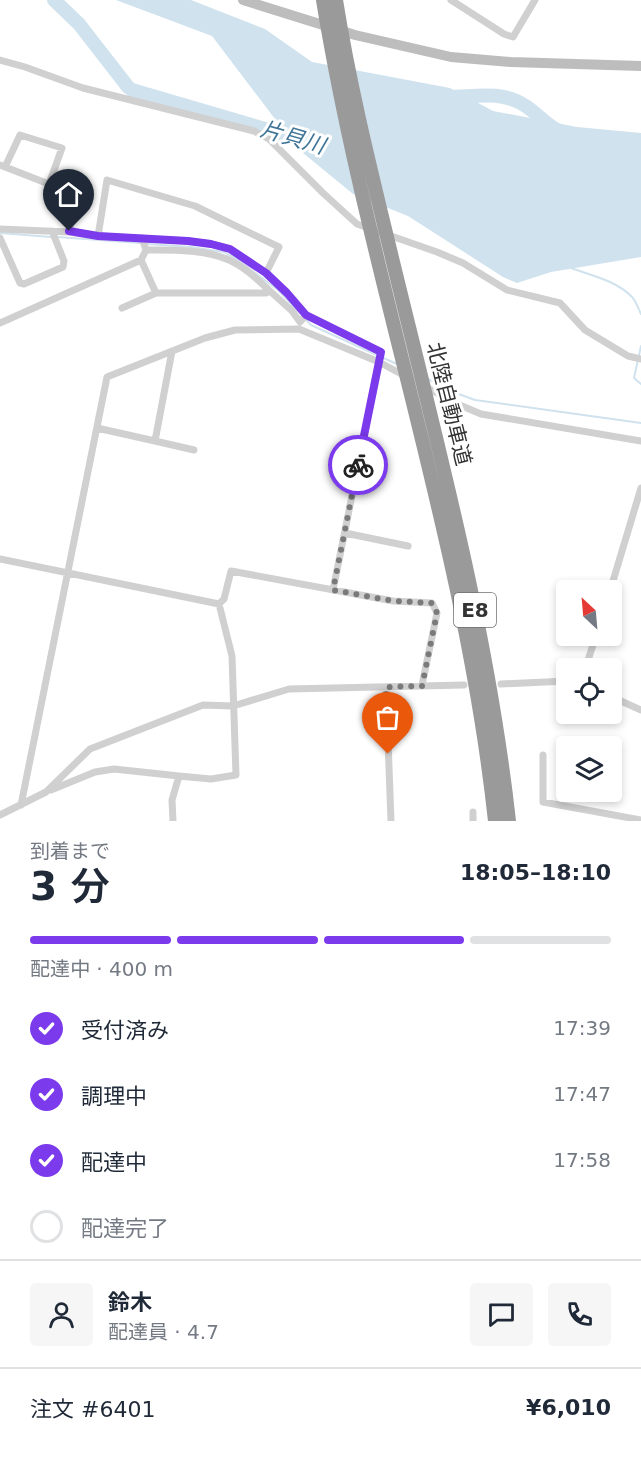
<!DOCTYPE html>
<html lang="ja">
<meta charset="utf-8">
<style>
body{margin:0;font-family:"DejaVu Sans","Noto Sans JP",sans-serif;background:#f6f6f7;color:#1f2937;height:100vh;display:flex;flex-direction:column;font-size:22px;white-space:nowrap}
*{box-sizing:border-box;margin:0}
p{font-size:20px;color:#747a83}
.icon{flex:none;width:33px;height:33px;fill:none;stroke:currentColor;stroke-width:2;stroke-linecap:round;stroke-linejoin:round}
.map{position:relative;height:821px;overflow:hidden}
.panel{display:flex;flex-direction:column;background:#fff;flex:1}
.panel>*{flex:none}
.needle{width:39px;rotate:334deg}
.buttons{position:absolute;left:556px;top:580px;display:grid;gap:12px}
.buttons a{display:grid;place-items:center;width:66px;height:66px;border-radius:6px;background:#fff;box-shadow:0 3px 9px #0003;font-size:30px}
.pin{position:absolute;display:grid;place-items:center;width:51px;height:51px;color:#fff;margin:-62px -26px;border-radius:50% 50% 50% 0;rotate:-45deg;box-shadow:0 0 6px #0007}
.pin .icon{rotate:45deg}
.courier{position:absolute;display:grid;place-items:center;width:60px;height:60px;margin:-30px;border:4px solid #7c3aed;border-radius:50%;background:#fff;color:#222;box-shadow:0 2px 8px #0007}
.summary em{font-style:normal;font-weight:600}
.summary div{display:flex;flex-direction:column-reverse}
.summary{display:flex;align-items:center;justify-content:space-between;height:102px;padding:0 30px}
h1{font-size:39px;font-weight:600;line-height:45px}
.bar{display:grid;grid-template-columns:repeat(4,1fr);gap:9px 6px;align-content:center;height:72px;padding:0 30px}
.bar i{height:8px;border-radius:4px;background:#e0e1e3}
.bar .selected{background:#7c3aed}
.bar p{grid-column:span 4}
.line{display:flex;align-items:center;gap:15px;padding:0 30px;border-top:2px solid #e0e1e3}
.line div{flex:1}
.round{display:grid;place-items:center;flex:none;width:63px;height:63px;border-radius:6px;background:#f6f6f7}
ol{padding:0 30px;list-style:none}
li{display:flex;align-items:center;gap:18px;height:66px}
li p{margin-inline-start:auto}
li .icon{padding:6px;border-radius:50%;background:#7c3aed;color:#fff;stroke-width:4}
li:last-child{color:#747a83}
li i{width:33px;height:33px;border:3px solid #e0e1e3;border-radius:50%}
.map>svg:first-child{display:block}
.water{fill:#cfe2ee}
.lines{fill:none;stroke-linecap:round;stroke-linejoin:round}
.stream{stroke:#cfe2ee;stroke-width:2}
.river{stroke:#cfe2ee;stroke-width:14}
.street{stroke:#d0d0d0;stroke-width:7}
.secondary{stroke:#bdbdbd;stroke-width:10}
.highway{stroke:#9a9a9a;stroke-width:14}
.done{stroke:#7a7a7a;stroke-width:6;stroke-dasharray:0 10.8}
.route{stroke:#7c3aed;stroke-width:8}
.labels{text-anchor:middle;stroke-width:6;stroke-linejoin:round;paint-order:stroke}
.shield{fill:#fff;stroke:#707070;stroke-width:1.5}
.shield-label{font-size:20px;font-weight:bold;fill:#333}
.street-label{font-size:21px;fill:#333;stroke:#fff}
.water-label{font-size:22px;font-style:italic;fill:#3f7597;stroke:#fff}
</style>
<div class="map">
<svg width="641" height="821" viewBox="0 0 641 821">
<rect width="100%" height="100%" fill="#fff"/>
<path class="water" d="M116,0H191L265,29L312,62L450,88L493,111L577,127L641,133V257L551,272L517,283L503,277L408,216L353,194L297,148L212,36Z"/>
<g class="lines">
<path class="stream" d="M0,233L51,237
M57,237L141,243
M147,244L191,247L224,252L238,260L278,290L311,325L399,365
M568,267C589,275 616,280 632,297C636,301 638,308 641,314
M641,346L634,378L641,384
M428,379L456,393L475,400L641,423"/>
<path class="river" d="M54,0L79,24L128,87L132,90L303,140
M447,97C473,97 501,90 524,105C536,112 545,124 557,130"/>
<path class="street" d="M451,0L504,34L513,37L535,0
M0,60L25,67L83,88L254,131L269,139L323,193L357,224L437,252L463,263L507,290L560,303L585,330L628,356L641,359
M0,165L77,195L69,232
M5,167L20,135L62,148L49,184
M0,229L69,232L98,236L188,241L211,244L230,249L266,273L287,293L306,315L381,352L333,590
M98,236L107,180L195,206L279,247L266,273
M0,238L20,283L24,284L63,267L64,261L52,231
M146,250C172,250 205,249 229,260C245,267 258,280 270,291L266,293H156
M270,291L292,311L300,322L306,315
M122,308L156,293L141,260
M0,323L141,260L146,250L142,238
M426,387L455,403L481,414L641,441
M97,428L155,441L172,351
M155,441L194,450
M345,533L408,546
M0,559L219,604
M610,591L641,488
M585,669L596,636
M501,684L567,681
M386,687L391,821
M612,694L621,701L641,710
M543,755V802L641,820
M51,790L95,772L114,769L179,776
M21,805L107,377L205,338L235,330L299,329L379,362L405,376
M473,812V821
M0,815L46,792L90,749L203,705L233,706L289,689L464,685
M173,821L172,800L179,776L211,779L236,775L232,656L219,604L224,599L231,571L393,601L432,603L437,613L422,685"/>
<path class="secondary" d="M243,0L355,35L451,57L511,62L641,66"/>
<path class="highway" d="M323,0C368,276 465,542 495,821
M336,0C350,88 372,175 393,262C438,447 488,631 509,821"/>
</g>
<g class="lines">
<path class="done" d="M358,465L333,590L393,601L432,603L437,613L422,686L386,687L388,754"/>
<path class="route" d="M69,231L98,236L188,241L211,244L230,249L266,273L287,293L306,315L381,352L358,465"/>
</g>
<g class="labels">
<rect class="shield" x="454" y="593" width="42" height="34" rx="4.5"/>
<g class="shield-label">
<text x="475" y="617">E8</text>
</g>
<g class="street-label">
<text transform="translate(449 404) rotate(76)" y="7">北陸自動車道</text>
</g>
<g class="water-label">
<text transform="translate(293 137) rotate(16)" y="8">片貝川</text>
</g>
</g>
</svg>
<div class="buttons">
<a><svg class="needle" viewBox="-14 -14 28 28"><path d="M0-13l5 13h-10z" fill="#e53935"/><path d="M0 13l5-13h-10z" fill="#747a83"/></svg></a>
<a><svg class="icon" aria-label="locate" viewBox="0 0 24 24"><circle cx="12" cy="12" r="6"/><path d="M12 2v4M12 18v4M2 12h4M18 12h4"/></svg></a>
<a><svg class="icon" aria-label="layers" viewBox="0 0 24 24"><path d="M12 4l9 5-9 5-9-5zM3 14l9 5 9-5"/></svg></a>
</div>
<div class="pin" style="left:388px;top:754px;background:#ea580c"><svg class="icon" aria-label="bag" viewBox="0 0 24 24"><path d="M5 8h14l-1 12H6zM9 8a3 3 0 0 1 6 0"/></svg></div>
<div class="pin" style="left:69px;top:231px;background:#1f2937"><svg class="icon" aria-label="home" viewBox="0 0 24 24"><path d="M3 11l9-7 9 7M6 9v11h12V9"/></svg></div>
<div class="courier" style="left:358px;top:465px"><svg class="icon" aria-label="bike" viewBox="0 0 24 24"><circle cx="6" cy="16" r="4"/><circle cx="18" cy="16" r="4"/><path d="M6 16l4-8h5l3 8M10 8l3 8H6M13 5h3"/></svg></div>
</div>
<section class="panel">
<div class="summary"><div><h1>3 分</h1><p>到着まで</p></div><em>18:05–18:10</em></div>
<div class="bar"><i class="selected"></i><i class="selected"></i><i class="selected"></i><i></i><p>配達中 · 400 m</p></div>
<ol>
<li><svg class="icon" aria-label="check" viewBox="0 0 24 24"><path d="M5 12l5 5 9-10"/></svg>受付済み<p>17:39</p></li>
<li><svg class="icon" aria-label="check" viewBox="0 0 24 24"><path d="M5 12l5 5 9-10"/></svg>調理中<p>17:47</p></li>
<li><svg class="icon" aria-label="check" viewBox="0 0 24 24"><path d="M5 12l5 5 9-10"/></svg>配達中<p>17:58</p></li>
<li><i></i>配達完了</li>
</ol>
<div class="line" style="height:108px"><a class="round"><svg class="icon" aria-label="person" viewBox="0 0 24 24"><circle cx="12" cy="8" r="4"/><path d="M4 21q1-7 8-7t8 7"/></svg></a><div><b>鈴木</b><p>配達員 · 4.7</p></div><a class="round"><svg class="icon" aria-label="chat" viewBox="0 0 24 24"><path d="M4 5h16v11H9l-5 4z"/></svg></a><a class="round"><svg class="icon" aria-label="phone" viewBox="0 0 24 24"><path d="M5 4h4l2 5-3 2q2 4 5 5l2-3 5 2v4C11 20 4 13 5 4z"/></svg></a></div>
<div class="line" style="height:78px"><div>注文 #6401</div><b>¥6,010</b></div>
</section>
